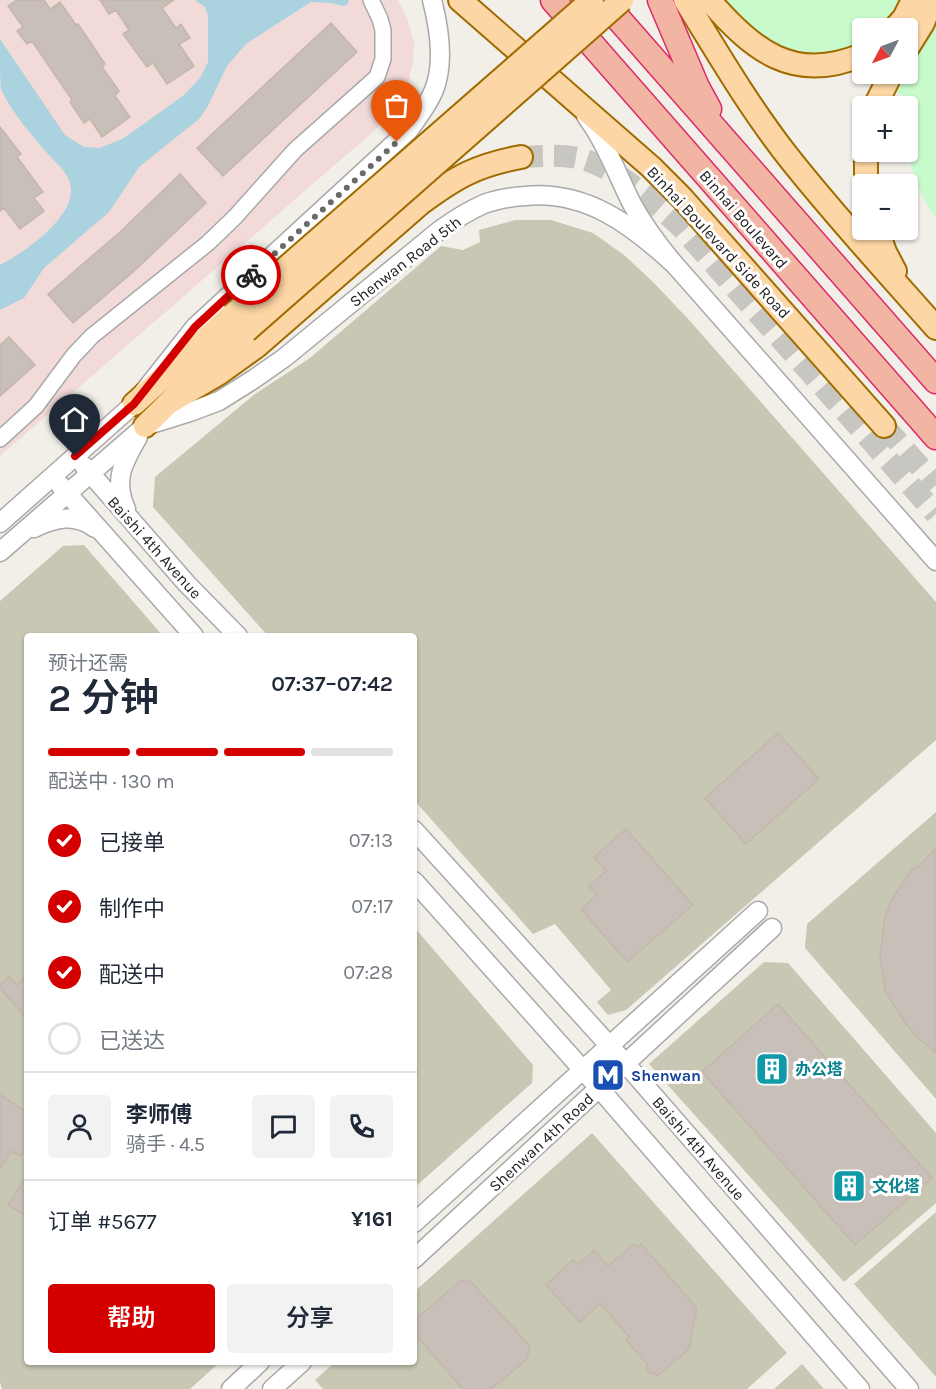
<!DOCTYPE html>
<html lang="zh">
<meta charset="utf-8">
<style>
body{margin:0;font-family:Karla,"Noto Sans SC",sans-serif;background:#f2f2f3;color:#1f2937;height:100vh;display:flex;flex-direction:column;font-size:22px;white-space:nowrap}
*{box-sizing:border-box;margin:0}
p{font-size:20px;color:#747a83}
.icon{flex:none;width:33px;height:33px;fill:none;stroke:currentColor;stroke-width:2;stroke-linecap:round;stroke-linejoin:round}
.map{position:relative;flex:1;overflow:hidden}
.details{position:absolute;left:24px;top:633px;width:393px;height:732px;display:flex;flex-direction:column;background:#fff;border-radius:6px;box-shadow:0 2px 4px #0004}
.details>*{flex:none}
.needle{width:39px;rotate:229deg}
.tools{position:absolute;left:852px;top:18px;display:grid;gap:12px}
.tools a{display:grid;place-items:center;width:66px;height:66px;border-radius:6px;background:#fff;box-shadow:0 2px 4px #0004;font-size:30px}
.pin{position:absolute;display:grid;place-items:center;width:51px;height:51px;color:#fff;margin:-62px -26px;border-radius:50% 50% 50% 0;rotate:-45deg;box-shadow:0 0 6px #0007}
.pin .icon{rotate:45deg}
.courier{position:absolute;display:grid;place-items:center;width:60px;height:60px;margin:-30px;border:4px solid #d40000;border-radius:50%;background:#fff;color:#222;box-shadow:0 2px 8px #0007}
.overview em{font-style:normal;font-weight:600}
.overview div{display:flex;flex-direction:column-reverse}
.overview{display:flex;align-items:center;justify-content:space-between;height:102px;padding:0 24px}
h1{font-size:39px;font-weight:600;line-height:45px}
.bar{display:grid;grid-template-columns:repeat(4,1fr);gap:9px 6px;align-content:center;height:72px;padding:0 24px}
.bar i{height:8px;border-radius:4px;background:#e0e1e3}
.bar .selected{background:#d40000}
.bar p{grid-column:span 4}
.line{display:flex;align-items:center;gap:15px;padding:0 24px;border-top:2px solid #e0e1e3}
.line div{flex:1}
.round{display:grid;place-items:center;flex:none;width:63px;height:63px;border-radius:6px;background:#f2f2f3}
ol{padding:0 24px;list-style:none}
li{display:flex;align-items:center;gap:18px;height:66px}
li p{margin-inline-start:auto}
li .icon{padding:6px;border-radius:50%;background:#d40000;color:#fff;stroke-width:4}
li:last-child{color:#747a83}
li i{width:33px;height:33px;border:3px solid #e0e1e3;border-radius:50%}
.button{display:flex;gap:12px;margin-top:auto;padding:12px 24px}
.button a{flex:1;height:69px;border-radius:6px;background:#d40000;color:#fff;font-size:24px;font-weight:600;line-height:69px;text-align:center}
.button a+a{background:#f2f2f3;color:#1f2937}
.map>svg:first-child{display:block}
.commercial{fill:#f2dad9}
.construction{fill:#c7c7b4}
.park{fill:#c8facc;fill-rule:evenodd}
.water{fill:#aad3df}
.building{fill:#c7bfb8;stroke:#c4b6ab;stroke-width:1.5}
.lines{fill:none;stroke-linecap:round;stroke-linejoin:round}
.primary-tunnel{stroke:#c8c6c1;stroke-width:22;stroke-dasharray:22 11;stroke-linecap:butt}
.minor-casing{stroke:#a9a9a9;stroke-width:18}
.tertiary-casing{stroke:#a9a9a9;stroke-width:21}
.primary-casing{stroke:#a06b00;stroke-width:26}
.trunk-casing{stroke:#dc2a67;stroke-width:27}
.minor{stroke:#fff;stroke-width:15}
.tertiary{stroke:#fff;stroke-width:18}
.primary{stroke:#fcd6a4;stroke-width:22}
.trunk{stroke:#f2b4a3;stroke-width:24}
.primary-bridge-casing{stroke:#a06b00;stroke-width:26;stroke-linecap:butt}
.primary-bridge{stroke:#fcd6a4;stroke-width:22}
.done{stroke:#6b6a68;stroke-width:6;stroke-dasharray:0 10.8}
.route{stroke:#d40000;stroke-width:8}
.labels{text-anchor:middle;stroke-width:6;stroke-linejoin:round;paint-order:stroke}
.street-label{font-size:16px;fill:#222;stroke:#fff}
.culture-label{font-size:16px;font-weight:bold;fill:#0d838f;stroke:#fff;text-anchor:start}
.transit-label{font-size:16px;font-weight:bold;fill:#164399;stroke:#fff;text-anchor:start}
</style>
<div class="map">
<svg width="936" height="1389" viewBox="0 0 936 1389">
<rect width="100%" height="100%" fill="#f2efe9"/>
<path class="commercial" d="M0,0H398L408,21L414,42L413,61L409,82L401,99L389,116L375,130L0,456Z"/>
<path class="construction" d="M515,220H551L593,233L624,255L653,282L691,322L936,602V740L626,1010L608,1015L597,1002L611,990L555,924L533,934L414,800V636H268L153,507L155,477L255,394L310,358L441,246L463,250L480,242L479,230Z
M84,545L163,636H27V1362H220L190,1389H2L0,1382V601L63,546Z
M936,812V1099L805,948L807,924Z
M414,927L533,1065L532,1083L414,1188Z
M764,962L788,963L936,1133V1203L844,1282L649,1064Z
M592,1133L787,1353L747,1389H323L315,1380L335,1362H414V1292Z
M936,1212V1377L854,1284Z
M802,1364L824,1389H774Z"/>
<path class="park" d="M724,0H936V219C909,178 903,147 910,98L819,60L789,53L764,40L740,19ZM862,28H908V74H862Z"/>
<path class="water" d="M195,0H349L348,4L344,6L330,3L311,2L246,44L227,66L207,108L199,119L139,167L109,212L44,268L24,298L0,310V265C21,254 43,238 58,220C65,211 71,202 71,191C71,174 57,164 47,153C31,134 11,112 1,89C0,79 0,51 0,39L65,135L84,147L100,148L124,138L184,95L200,78L208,62V16L205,7Z"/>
<path class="building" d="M17,0H44L50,9L60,2L76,25L78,24L105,64L102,67L119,91L115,96L130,117L102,137L90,119L84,123L70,102L72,100L32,41L27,44L17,31L23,27L8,6Z
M100,0H174L162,8L176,28L181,24L190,38L179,44L194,66L167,84L153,63L147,67L123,34L129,30L116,10L109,14Z
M331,23L357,52L223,176L197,148Z
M0,127L21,154L17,157L43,192L34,198L44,211L20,229L4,208L0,211Z
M180,174L206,203L133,272L73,323L48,294L120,232Z
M9,337L35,365L0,396V345Z
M778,733L819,779L746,844L705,798Z
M626,829L693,905L627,962L581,909L597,895L589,886L606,871L594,857Z
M936,848V1053L917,1037L905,1023L885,991L880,955L885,918L891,901L911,870L920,865Z
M27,976V1019L0,988V985L9,977L17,985Z
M778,1004L932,1178L855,1245L702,1072Z
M0,1095L27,1112V1144L20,1156L11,1151L0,1169Z
M27,1176V1217L8,1205Z
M634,1244L637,1248L641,1244L697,1308L689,1349L657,1376L655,1373L651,1374L646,1368L648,1365L626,1340L629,1337L600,1303L580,1323L546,1285L573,1260L578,1265L594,1250L608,1266Z
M465,1280L470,1281L530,1346L527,1359L491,1389H463L414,1333V1321L460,1281Z"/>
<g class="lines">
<path class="primary-tunnel" d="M521,157C541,156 562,154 582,159C621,170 652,201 681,227L936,514
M884,426L936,485"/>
<defs>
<path id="minor" d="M0,439L36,406L74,355L92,336L208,243L235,217L295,150L377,77L383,59V30L380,19L371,0"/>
<path id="tertiary" d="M586,116C606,143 617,174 632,204C644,226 659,246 675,265L936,561
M84,466L187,584L238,636
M60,485L194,636
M126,509C113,480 123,463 138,437
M0,523L134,404L195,327L409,130C418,117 428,105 434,90C445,62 439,27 432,0
M34,528C55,518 75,513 95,528
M0,552L145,426L190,412L219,401L254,379L284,358L440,230C454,220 468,211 484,204C497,199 511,197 525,196C586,190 632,225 675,265
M414,830L626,1064L909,1389
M414,881L599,1088L860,1389
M414,1223L758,911
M414,1259L772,928
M231,1389L260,1362
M272,1389L302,1362"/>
<path id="primary" d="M460,0L651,167L682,198L884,426
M685,0C717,52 748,105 786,154C833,214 885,270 936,328
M709,0C753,50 793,84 862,55
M895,28L904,18L913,0
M908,47L923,23L932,0
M875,106L891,74
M866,152V184
M877,230L885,252L895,271
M170,402L218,374L257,346L421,203C456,177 477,165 521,157
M134,404L232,315
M145,426L201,371L246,331"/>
<path id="trunk" d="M553,0L936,437
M602,0L936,381
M660,0L697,87L709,109"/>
</defs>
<use href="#minor" class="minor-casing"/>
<use href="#tertiary" class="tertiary-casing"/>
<use href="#primary" class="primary-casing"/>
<use href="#trunk" class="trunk-casing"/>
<use href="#minor" class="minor"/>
<use href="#tertiary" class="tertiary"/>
<use href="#primary" class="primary"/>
<use href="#trunk" class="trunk"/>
<defs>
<path id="primary-bridge" d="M232,315L592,0
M246,331L622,0"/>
</defs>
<use href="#primary-bridge" class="primary-bridge-casing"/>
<use href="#primary-bridge" class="primary-bridge"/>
</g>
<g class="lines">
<path class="done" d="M251,275L397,142"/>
<path class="route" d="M75,456L134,404L195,327L251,275"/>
</g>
<defs>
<symbol id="building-square" viewBox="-11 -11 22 22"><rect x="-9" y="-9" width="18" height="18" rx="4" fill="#0f9aa8" stroke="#fff"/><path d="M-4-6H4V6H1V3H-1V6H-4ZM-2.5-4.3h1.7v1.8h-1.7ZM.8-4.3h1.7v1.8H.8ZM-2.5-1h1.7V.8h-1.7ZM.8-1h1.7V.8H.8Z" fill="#fff"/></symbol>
<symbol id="metro-square" viewBox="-11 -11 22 22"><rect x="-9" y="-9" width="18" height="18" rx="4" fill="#1a4fb4" stroke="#fff"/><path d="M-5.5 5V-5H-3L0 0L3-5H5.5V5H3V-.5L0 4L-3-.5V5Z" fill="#fff"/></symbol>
</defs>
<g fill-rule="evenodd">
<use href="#building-square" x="753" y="1050" width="38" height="38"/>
<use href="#metro-square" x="589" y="1056" width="38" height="38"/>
<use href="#building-square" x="830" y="1167" width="38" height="38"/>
</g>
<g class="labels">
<g class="street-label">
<text transform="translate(744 219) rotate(49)" y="6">Binhai Boulevard</text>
<text transform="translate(719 242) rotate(47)" y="6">Binhai Boulevard Side Road</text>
<text transform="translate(405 261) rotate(-38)" y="6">Shenwan Road 5th</text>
<text transform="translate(155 547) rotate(48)" y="6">Baishi 4th Avenue</text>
<text transform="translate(541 1142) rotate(-43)" y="6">Shenwan 4th Road</text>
<text transform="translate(699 1148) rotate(49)" y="6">Baishi 4th Avenue</text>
</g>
<g class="culture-label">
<text x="795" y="1075">办公塔</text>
<text x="872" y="1192">文化塔</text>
</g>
<g class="transit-label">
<text x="631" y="1081">Shenwan</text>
</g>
</g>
</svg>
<div class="tools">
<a><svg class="needle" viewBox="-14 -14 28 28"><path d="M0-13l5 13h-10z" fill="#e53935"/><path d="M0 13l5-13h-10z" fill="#747a83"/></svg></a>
<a>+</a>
<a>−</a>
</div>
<div class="pin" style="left:397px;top:142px;background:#ea580c"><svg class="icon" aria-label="bag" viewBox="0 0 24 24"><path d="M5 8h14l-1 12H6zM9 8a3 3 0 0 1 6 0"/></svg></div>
<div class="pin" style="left:75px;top:456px;background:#1f2937"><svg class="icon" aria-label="home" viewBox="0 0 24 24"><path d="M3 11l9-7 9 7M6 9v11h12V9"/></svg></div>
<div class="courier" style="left:251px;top:275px"><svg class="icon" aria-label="bike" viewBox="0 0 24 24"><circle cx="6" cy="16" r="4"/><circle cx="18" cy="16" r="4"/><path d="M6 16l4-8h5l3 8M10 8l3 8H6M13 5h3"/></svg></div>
<section class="details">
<div class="overview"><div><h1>2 分钟</h1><p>预计还需</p></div><em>07:37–07:42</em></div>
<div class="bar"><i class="selected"></i><i class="selected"></i><i class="selected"></i><i></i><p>配送中 · 130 m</p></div>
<ol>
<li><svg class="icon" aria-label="check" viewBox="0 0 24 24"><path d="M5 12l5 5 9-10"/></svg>已接单<p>07:13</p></li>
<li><svg class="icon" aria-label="check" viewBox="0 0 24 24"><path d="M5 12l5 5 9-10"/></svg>制作中<p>07:17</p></li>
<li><svg class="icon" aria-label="check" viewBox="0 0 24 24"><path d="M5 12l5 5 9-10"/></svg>配送中<p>07:28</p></li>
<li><i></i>已送达</li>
</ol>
<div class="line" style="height:108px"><a class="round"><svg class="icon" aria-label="person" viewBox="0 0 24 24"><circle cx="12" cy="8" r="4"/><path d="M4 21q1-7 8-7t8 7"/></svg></a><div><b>李师傅</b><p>骑手 · 4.5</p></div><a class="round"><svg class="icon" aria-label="chat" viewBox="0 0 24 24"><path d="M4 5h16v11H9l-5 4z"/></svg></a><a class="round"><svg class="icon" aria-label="phone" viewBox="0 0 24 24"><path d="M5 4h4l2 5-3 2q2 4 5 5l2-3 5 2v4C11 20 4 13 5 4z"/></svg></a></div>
<div class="line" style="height:78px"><div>订单 #5677</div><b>¥161</b></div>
<div class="button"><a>帮助</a><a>分享</a></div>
</section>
</div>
